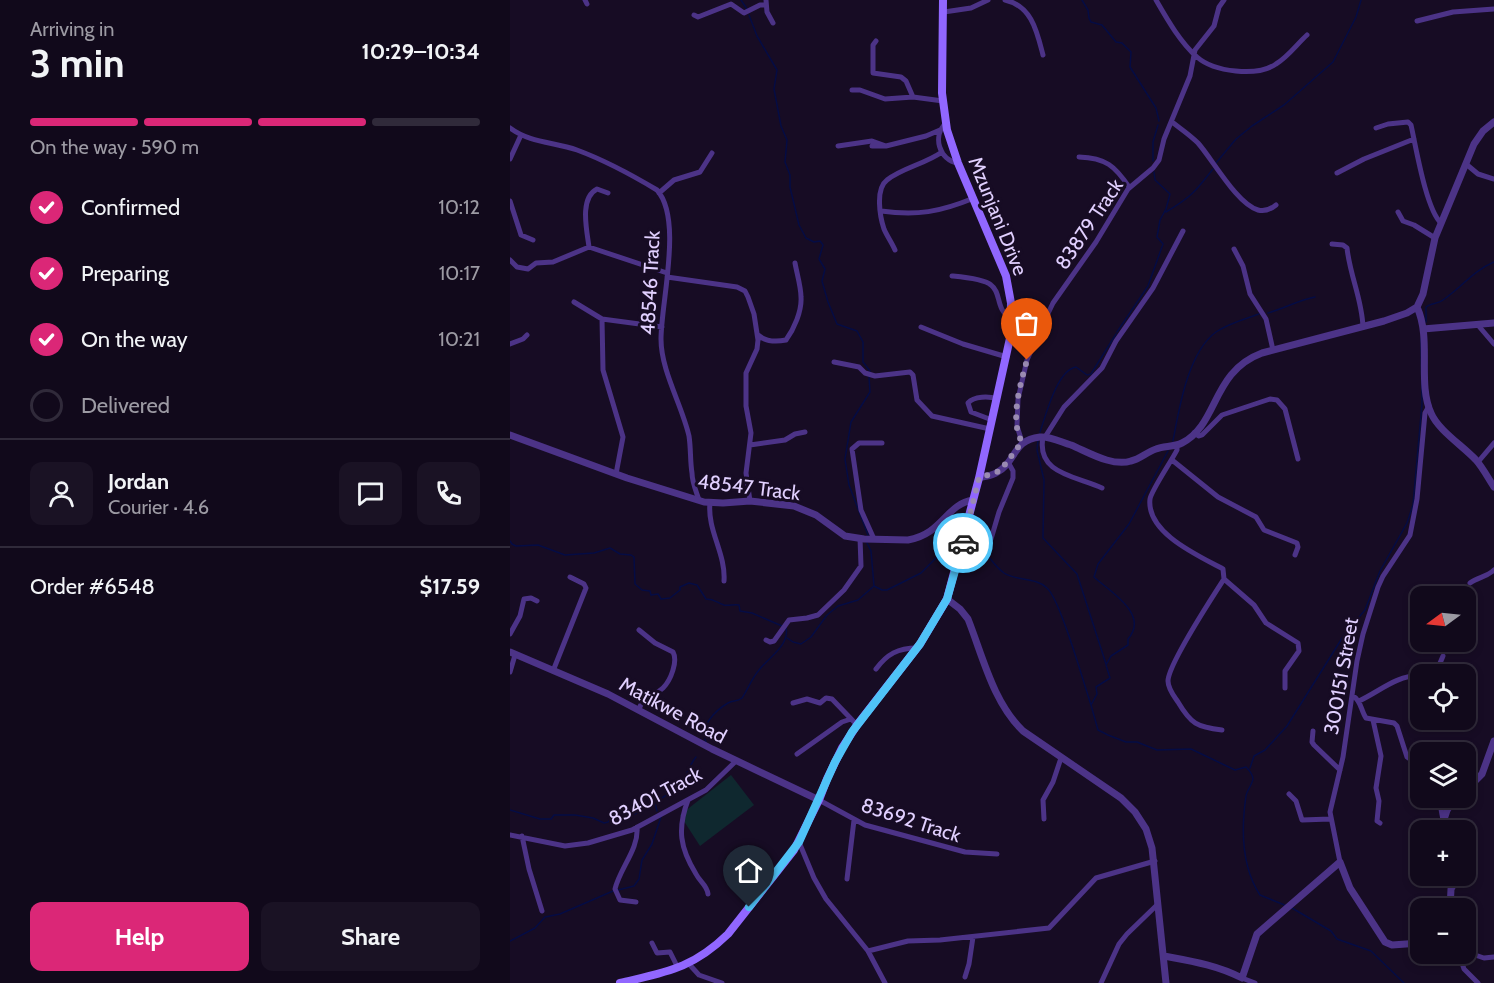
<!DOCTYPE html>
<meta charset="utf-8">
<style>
body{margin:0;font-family:Cabin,sans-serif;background:#1a1224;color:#f1f3f6;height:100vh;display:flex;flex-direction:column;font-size:22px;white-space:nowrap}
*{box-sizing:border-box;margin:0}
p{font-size:20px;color:#9c9aa3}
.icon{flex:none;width:33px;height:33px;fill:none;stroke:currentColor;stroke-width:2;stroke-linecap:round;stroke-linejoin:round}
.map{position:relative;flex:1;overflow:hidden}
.sheet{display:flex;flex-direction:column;background:#11091b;width:510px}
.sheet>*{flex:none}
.needle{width:39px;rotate:255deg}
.tools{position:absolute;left:900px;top:586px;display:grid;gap:12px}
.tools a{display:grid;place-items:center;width:66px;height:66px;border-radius:12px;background:#11091b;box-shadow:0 3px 9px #0003,0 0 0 2px #302a3a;font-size:30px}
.pin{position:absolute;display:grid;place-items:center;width:51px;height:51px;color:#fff;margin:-62px -26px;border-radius:50% 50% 50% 0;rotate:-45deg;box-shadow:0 0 6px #0007}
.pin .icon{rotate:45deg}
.courier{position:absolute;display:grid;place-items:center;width:60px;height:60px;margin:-30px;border:4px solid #4fc3f7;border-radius:50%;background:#fff;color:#222;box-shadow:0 2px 8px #0007}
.head em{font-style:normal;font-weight:700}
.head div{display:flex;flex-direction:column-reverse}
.head{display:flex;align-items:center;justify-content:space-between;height:102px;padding:0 30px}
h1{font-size:39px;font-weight:700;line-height:45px}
.bar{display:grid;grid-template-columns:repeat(4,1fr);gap:9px 6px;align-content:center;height:72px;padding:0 30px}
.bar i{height:8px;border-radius:4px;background:#302a3a}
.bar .on{background:#db2777}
.bar p{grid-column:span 4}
.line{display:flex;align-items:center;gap:15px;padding:0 30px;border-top:2px solid #302a3a}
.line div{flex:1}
.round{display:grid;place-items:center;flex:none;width:63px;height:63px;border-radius:12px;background:#1a1224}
ol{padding:0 30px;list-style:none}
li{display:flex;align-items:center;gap:18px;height:66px}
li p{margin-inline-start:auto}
li .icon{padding:6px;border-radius:50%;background:#db2777;color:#fff;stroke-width:4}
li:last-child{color:#9c9aa3}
li i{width:33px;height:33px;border:3px solid #302a3a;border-radius:50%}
.cta{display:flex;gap:12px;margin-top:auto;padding:12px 30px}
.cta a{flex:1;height:69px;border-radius:12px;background:#db2777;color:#fff;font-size:24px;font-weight:700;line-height:69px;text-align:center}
.cta a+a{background:#1a1224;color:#f1f3f6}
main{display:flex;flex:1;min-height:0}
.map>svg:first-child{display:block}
.green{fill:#0f282f}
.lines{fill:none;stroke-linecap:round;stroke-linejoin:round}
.stream{stroke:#050c44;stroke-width:1.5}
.minor{stroke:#4c3387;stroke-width:5}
.tertiary{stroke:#4c3387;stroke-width:7}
.secondary{stroke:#9167ff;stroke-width:8}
.done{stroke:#9a8bb2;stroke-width:6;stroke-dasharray:0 10.8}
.route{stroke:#4fc3f7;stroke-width:8}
.labels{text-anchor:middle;stroke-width:6;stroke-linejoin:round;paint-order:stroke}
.street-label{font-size:20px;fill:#e1d0ff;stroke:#170c24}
</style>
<main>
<section class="sheet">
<div class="head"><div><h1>3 min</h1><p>Arriving in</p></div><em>10:29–10:34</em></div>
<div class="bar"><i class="on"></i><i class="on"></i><i class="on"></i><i></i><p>On the way · 590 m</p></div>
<ol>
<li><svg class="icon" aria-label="check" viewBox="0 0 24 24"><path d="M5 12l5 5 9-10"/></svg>Confirmed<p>10:12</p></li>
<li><svg class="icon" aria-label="check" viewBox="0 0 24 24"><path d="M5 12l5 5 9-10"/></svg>Preparing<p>10:17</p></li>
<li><svg class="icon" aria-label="check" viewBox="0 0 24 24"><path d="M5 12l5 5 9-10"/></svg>On the way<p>10:21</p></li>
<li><i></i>Delivered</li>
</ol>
<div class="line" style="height:108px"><a class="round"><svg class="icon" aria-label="person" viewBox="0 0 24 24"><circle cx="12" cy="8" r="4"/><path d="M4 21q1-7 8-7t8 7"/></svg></a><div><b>Jordan</b><p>Courier · 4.6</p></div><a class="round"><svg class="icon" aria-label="chat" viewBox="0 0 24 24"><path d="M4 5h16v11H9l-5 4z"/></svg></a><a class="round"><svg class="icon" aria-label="phone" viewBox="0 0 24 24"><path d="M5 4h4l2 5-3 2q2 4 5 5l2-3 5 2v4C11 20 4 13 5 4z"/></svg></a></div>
<div class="line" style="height:78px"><div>Order #6548</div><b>$17.59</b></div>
<div class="cta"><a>Help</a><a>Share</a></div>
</section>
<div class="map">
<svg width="984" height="983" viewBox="0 0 984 983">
<rect width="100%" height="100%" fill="#170c24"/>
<path class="green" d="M221,775L244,805L190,846L170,815Z"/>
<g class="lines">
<path class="stream" d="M231,0L237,9
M572,0L578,10L579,18L581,22L592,25L606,42L612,43L621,52L620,67L646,108L649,121
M239,15L247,36L267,70L264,89L271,126L277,140L275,162L280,175V187L289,225L296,238L304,242L310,241L313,245L309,259L315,269L312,281L318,302L327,324L347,331L353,342V362L360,371
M643,161V142L648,125
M706,163L726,139L742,126L774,105L823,62L846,17L851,0
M656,212C681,197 685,192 703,169
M758,313C775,308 789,300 805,297
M916,322V307C921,303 928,304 933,300C952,287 963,271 984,262
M607,332L638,286L653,244L647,237L650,220L656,209L660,194L645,180L644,172
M530,432C536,415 547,370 566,367L577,375L581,374L606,334
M528,440L527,450L534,480L533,538L567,574L596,664
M663,441C669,409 678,352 706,332C719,323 735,319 749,314
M658,451L619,524L588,564L584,577C599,591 640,614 618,639V645L601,656L596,665L600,678L586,687L587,694L581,705L588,730L598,735L616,742H627L647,750L681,749L725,770L736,767C739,770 743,774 743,779C742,785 737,790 736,796C731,830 731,866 750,895L777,906
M358,535L339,485L335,459L341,422L360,392L359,377
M0,541L2,544L6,546L28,545L55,555L84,553L100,548L110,554L121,555L124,557L125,584L132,590L140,591L141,595L148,594L151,599L160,598L170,590V587L179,583L187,585L196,599C205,599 207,603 214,605C219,606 224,604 229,605L230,611L242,613L272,626
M357,543L361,551L364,586
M453,558L478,556C483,562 487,568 494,573C506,581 526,577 537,588C550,599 574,684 581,705
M277,638L283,642L291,644L301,637L317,615L328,606L348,600L364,586L372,590H377L411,573L429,555L445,558
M196,742C188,727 206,710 218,703C223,700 227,702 232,698C238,689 242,678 249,670C258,658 280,645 276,628
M740,768L744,756L755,750L777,726L834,635L855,610L870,571L897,523L903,505L912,404L911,339
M145,803L147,811
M0,810L30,819H41L44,815H65L83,818L94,823L98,822L114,806L122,809L123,813L125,814C142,803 163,795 174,778C179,771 180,764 186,757
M108,890L124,886L129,879L132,860L142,844L151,817
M782,908L821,931L827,939L861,951L894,983
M0,941L25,928L35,917L50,914L103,891"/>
<path class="minor" d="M75,0L77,4
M256,0L257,12L263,23
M495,0C522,6 527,32 533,55
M646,0C657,19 670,42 687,57C704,72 747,77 766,64C778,57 787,44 797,35
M434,12L461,8L478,0
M184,15L188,17L221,4L234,13L250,5H256
M907,21L943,12L984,9
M366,41L363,45V73L391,77L396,81L403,97
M342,90H350L375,99L403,97L433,101
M662,122C671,129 680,135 688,143C703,160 727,204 748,210C755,212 761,209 766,205
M436,123C422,136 429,160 448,163
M0,128C20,143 44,142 67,150C94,160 122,175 147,190C173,219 151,302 151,339C151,371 172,405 179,436C181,449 180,461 182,473C182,482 186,491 189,500
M866,128L878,124L898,122L901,125C906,147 916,209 931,223
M328,146L362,141L376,146L416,136L430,130
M362,146H376
M569,157C596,158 605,166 619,187
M0,159L11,135
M956,164L968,174L984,179
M827,173L854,159L904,139
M149,193L164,180L190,172L202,153
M0,201L11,235L23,240
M371,211C407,216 430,212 464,198
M888,212L893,221L904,225L925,238
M822,244L833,245L837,248C840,276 852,299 853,327
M79,247C77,231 69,198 87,189L98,193
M724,249L733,266L740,294L756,319L763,350
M385,250C382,243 377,236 374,229C370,217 365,189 377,180C392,168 415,164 432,152
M0,260L7,267L18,269L26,263L43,262L79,247L157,273
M442,276C452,277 474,279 481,285C492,293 485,310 501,318
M157,277L227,287L235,291L238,297L244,314L248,340L247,349L236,373V406L241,433L236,473L240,501
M64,302L92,319L152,327
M92,319L93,370L113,437L106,474
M967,324L984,344
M411,327L453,344L497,357
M248,335C256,342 266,342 276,340C284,329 292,311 291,297C291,287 287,274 285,263
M0,344L13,339L17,335
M324,362L349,367L355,373L365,376L400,372L403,375L407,400L422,416L480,429
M482,420L461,412L458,403C464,396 479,396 487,399
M684,433L689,436L692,435L712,415L760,399L767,400L775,409L788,459
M533,437C526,474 566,476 592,488
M535,437L554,407L592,368L606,341L643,288L673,231
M512,442L507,426L508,399L517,360L532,326L543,303L586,242L618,189L643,168L649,160L654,139L680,76L685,50L704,26L709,7L714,0
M240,445L275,440L285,434L295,432
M667,445V450C662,460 641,491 640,499C636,533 689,556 713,569L714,579C703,596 658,665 658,681C658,689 664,696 668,702C681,724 687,727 712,730
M662,460L708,497L746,517L754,530L787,543L788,547L785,555
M968,462L984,443
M200,503C197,530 216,554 214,581
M364,539L351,510L342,449L349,443H372
M481,539L489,512L503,478V471L498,462
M714,579L744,605L756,623L788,643L789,651L775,671V688
M960,583C968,577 977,577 984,570
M0,634L10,616L14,599L21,598L27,601
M256,640L260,642L264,641L279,620L297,618L308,615L334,590L351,566L350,538
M366,669C377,654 388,648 407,648
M43,671L76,588L74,584L60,577
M0,672L5,655
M925,675L933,656
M843,696C851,700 851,711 856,718L884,723L887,726L897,757L910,766
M849,701C870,691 886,676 910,675
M283,703L297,699L310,703L316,698L322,699L347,725
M129,709C135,693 143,698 153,688C161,680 168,661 163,652L145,643L129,630
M863,720L871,756L866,788L869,801L867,821L870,823
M803,731L802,742L804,745L830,770
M287,754L332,722L341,719
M779,794L786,801L792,820L820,819
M929,798L933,820
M178,800C167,829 170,848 186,874C190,882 197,885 198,894
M309,800L355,825L455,852L487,854
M534,819L533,800L543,782L551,758
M0,835L55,846L78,843L122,830L196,790L226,761
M12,836L19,869L32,911
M289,842L304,878L316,899L358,951L375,983
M830,862L820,812L833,757L847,661L853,634L868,587L873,576L900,535L907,499L915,413L919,406
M337,879L344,820
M126,902L110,900L105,889C110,868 129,849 127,827
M142,943L147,953L160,952L168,968
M358,951L398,941L430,940L539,928L586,878L645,861
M956,952L974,958L984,957
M949,954L954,969L968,983
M179,964L189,975L212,983
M455,977L459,964L463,937
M732,978L745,983
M591,983L609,944L617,934L648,904"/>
<path class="tertiary" d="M907,307C922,340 907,382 921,413C928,430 953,446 966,460C973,468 978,478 984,487
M913,329L984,323
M0,435L117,478L194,502L213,503L240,501L284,506L306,515L335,536L354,539L398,540C433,534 436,504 463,500
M469,478C475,476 481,476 486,473C507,462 502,440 530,437C540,436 551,442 561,445C578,452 602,467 621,461C630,459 637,452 646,449C654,446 664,447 672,443C709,424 701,372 752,353L874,321L897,313L907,307L913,294L925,238L964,144L973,131L984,122
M437,599L450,609L458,619C473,657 483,702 513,731L611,798L625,812L636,829L642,848L656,983
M0,652L98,694L202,749L309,800
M956,790L972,774L984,741
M935,831C932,818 936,808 946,798
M940,909L941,889L948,876
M654,956C681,961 707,965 732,978L747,934L830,862L840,888L875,942L882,945L910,943"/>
<path class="secondary" d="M110,983C156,972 182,969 218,934L284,850L309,800L317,779L332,748L347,725L410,644L437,599L469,478L500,338L501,303L496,276L448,163L437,130L432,93L433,0"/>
</g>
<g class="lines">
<path class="done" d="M453,543L469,478L490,471L512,442C499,421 511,382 517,360"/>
<path class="route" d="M239,907L289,842L325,762L342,732L410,644L437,599L453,543"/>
</g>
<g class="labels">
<g class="street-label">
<text transform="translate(488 216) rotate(68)" y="7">Mzunjani Drive</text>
<text transform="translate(579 224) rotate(-56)" y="7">83879 Track</text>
<text transform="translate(140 283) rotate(-87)" y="7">48546 Track</text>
<text transform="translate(239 487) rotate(7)" y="7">48547 Track</text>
<text transform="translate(831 676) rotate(-80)" y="7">300151 Street</text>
<text transform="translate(163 710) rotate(28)" y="7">Matikwe Road</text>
<text transform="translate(145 796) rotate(-28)" y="7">83401 Track</text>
<text transform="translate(401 820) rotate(18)" y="7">83692 Track</text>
</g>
</g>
</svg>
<div class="tools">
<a><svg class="needle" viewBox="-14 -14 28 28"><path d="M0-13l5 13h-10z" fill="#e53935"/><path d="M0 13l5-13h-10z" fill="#9c9aa3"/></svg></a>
<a><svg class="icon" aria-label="locate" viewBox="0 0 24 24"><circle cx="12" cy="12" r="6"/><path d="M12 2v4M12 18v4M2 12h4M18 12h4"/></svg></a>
<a><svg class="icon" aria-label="layers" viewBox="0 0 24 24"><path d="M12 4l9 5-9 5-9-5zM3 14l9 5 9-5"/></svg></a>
<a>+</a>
<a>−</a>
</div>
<div class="pin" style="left:517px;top:360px;background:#ea580c"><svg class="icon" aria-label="bag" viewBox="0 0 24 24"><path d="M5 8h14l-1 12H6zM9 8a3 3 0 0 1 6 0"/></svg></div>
<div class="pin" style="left:239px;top:907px;background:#1f2937"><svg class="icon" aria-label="home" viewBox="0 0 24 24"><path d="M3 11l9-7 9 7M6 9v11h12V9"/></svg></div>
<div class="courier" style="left:453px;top:543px"><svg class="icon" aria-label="car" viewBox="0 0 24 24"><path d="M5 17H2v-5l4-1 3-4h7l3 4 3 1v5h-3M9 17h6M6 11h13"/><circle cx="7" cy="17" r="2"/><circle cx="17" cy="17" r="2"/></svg></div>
</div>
</main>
